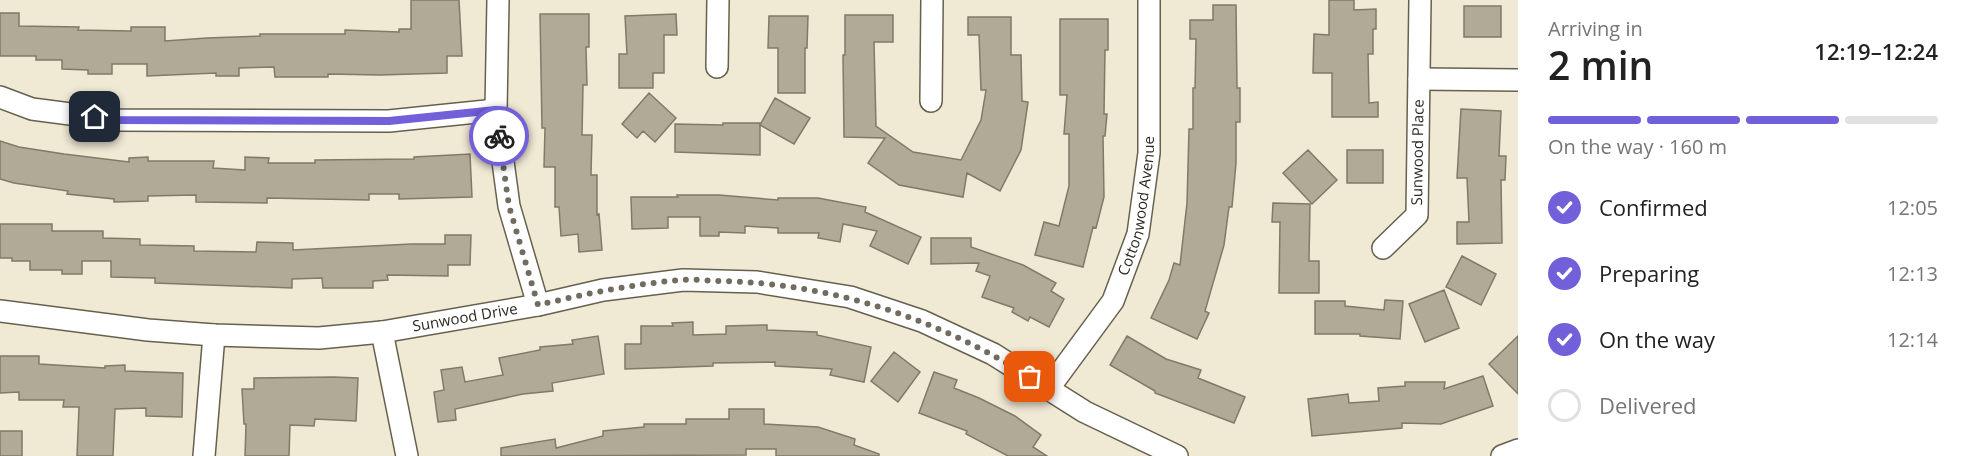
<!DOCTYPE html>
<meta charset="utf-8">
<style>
body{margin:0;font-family:"Open Sans",sans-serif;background:#f6f6f6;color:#222;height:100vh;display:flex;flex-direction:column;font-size:22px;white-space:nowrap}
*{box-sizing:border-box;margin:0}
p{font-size:20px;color:#767676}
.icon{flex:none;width:33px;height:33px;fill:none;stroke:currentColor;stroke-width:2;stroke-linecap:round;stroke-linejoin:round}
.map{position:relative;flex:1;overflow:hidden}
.drawer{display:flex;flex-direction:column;background:#fff;width:450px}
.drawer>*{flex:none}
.pin{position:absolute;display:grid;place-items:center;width:51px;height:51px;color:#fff;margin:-26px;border-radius:12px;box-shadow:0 3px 9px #0006}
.courier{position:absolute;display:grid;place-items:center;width:60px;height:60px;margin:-30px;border:4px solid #725fda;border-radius:50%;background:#fff;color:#222;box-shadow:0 2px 8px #0007}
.headline em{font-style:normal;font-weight:600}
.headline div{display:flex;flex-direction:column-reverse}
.headline{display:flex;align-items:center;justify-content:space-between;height:102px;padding:0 30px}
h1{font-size:39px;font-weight:600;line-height:45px}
.bar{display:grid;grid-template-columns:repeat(4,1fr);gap:9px 6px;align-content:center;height:72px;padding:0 30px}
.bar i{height:8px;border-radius:4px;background:#e0e0e0}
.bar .selected{background:#725fda}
.bar p{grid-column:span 4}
ol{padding:0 30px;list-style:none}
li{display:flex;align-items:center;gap:18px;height:66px}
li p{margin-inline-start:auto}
li .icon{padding:6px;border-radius:50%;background:#725fda;color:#fff;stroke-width:4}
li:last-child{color:#767676}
li i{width:33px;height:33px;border:3px solid #e0e0e0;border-radius:50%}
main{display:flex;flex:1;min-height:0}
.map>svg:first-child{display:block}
.building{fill:#b0aa96;stroke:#807a67;stroke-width:1.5}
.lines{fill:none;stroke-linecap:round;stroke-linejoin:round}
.minor-casing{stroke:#66604e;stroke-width:24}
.minor{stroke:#fff;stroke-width:21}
.done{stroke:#706c60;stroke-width:6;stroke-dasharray:0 10.8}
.route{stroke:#725fda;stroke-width:8}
.labels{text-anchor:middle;stroke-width:4.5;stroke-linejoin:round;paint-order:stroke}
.street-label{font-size:15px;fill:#2b2921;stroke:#fef7e1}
</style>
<main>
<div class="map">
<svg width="1518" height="456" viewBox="0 0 1518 456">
<rect width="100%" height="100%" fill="#f0e9d4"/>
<path class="building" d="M411,0H459L462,56H447V73L380,75L328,74V77H275L274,67L239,68V76H216V73L147,76V64H112V74H88V70L62,69V60H36V56H0V13H19V26L79,27L78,30L131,31V27H165V41L207,38L260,36V34H345V30L399,32V29H411Z
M1329,0H1354V10L1376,9V29H1373V54H1368L1369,103L1378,102V117H1332V73H1313L1314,34L1329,35Z
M1213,5H1236L1237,88H1240V122H1236V163L1232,207H1229L1224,245L1205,311L1209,313L1197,339L1151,318L1169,280L1174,263L1180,265L1187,203L1189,129H1193V88H1195L1196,39H1190V20H1213Z
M1464,6H1501V37H1464Z
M540,14H589V47H586L587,85H583L582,135H592L591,175H597V215L599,214L602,250L579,252L578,234L561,236L559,207H555V167H544L545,128H542Z
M676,14L677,35H664V73H653V88H619V54H627L625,16Z
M845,15H893V42H874L876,126L913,152L961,160L981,120L986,90H981L979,35H968V17H1011V55H1021L1022,101L1028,102L1021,150L1000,191L967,173L963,197L899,185L868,163L885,138L844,137L843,55H845Z
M769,16H808L807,48H805V93H778V48H768Z
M1060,19H1108V50H1105L1104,114H1107L1105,136H1103L1104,197L1096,228L1093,227L1083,267L1035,255L1044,222L1059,226L1069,186V134H1064L1067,95H1060Z
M649,93L676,118L655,142L643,131L637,138L622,124Z
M775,98L810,118L794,144L760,125Z
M1461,109L1501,111L1499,156H1506L1505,180H1501L1502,243L1457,244V222H1469L1467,178H1457Z
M723,123H760V155L675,152V124L723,125Z
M0,141L19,147L64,154L129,162V158L148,157V161H214L213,168L245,170V157L269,158L268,163H315V160L414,159V157L470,154L472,197L399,199V194H369V200L267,198V203L196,202V195L148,196V201L114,202V199L67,194L68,191L14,183L0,179Z
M1308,150L1337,180L1312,204L1283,173Z
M1347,150H1383V183H1347Z
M677,195H719L778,200V198H818L866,207L865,212L921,237L908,264L870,246L877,231L843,224L840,242L818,238L819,233H778V228L745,226V233L719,232V236H700V217H668V228L632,229L631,197H678Z
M1273,203L1310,204L1309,261H1319V293H1279L1280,222H1272Z
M0,224H52V231H103V238L140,239V245L194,246V251L256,252L257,242L293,243V250L411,244H445V235H471L470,265H448V276L387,275L388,280L373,281V288H323L322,278L292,279V288L155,283V278L111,277V261H82V274H62V270H30V261H12V258H0Z
M931,238H971V247L1023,265L1056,283L1051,291L1064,299L1049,327L1030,317L1028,321L1012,312L1014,308L982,297L990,276L976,271L979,263L931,264Z
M1462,256L1496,274L1481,305L1446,287Z
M1444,290L1459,328L1425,342L1409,304Z
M1385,300L1403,301L1400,339L1360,336V334H1315V301H1345V306L1384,310Z
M693,322V335L726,334V326L767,325V330L817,332V335L871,347L864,382L830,375L832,369L775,366V362L713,363V366L625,369V344H641V326H673L672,323Z
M598,336L604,374L552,383L553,391L523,394L455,409L456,420L438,422L434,392L444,390L441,370L462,367L465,382L503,375L499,358L540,350V347L573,344L572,340Z
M1127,336L1166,359L1201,370L1198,378L1245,397L1234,423L1155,393V391L1110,365Z
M1518,336V394L1489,364Z
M894,352L920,372L898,402L871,381Z
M0,356H39V364L105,368V366L125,365V371L183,373L182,417L146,416V408L115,409L113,456H77L79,407H63L64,400H19V392L0,393Z
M934,372L957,380L954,388L979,398L1015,416L1041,435L1033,447L1047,456H1008L966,434L967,431L919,413Z
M1483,376L1493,406L1441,424L1402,423V428L1312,436L1308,399L1348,394L1349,403L1379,401L1378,388L1405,386V382H1445L1444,389Z
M334,377L358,378L356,421L315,419L314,426L290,425L289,456H245L246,424H244L242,389H254V378Z
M729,409H764V424L818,427L855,439L854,445L879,454V456H776V449H746V455L501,456V448L555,439L556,448L603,436V431L644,427V424H686V419H729Z
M0,431H22V456H0Z"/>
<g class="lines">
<defs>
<g id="minor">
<path d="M498,0L496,110L509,206L538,305"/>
<path d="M717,67L718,0"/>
<path d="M1419,79L1518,80"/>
<path d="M0,97L32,109L116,120L389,121L496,110"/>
<path d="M931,101L932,0"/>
<path id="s1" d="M1383,248L1417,215L1420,0"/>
<path id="s2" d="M0,311L148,330L214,335L319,338L382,332L538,305L603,290L683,280L757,282L850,297L922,321L993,354L1085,412L1177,456"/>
<path d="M382,332L407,456"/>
<path id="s3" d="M1049,388L1113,301L1138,234L1149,153V0"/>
<path d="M204,456L214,335"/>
<path d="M1502,456L1518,450"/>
</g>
</defs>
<use href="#minor" class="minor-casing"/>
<use href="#minor" class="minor"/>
</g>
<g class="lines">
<path class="done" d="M499,136L509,206L538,305C585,294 633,284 681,280C695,279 709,281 722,281C834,284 935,318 1030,377"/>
<path class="route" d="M95,117L116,120L389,121L496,110L499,136"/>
</g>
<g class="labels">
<g class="street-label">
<text dy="5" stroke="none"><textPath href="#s1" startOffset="110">Sunwood Place</textPath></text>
<text dy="5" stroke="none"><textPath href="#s3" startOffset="207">Cottonwood Avenue</textPath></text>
<text dy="5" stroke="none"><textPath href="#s2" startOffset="468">Sunwood Drive</textPath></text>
</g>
</g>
</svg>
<div class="pin" style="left:1030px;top:377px;background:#ea580c"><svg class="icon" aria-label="bag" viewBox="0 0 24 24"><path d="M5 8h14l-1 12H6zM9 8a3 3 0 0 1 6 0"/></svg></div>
<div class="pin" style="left:95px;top:117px;background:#1f2937"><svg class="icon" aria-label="home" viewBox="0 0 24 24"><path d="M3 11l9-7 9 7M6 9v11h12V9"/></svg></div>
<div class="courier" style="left:499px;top:136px"><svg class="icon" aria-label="bike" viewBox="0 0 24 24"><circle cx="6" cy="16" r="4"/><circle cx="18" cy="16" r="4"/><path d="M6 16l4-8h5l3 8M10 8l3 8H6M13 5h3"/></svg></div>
</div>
<section class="drawer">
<div class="headline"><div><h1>2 min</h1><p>Arriving in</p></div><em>12:19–12:24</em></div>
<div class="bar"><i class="selected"></i><i class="selected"></i><i class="selected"></i><i></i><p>On the way · 160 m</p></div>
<ol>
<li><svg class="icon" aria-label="check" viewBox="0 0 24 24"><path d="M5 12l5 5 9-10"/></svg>Confirmed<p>12:05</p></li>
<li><svg class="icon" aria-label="check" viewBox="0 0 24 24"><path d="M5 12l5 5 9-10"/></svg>Preparing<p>12:13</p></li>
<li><svg class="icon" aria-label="check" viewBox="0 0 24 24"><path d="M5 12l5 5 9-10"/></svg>On the way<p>12:14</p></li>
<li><i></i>Delivered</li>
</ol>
</section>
</main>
